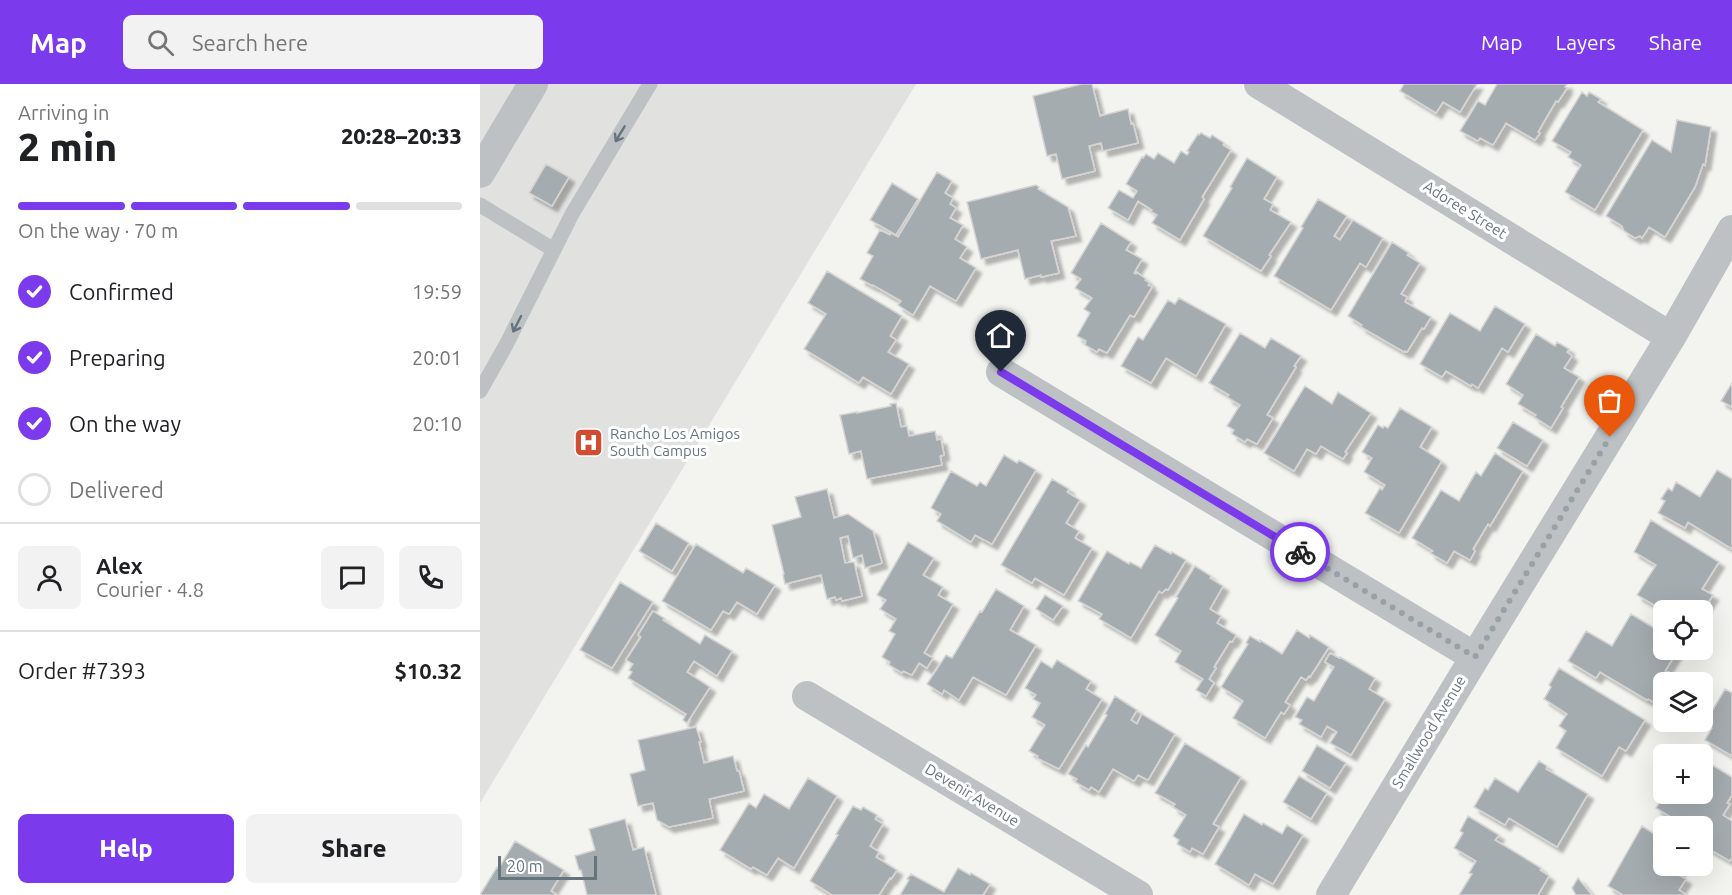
<!DOCTYPE html>
<meta charset="utf-8">
<style>
body{margin:0;font-family:Ubuntu,sans-serif;background:#f2f2f2;color:#202124;height:100vh;display:flex;flex-direction:column;font-size:22px;white-space:nowrap}
*{box-sizing:border-box;margin:0}
p{font-size:20px;color:#757577}
.icon{flex:none;width:33px;height:33px;fill:none;stroke:currentColor;stroke-width:2;stroke-linecap:round;stroke-linejoin:round}
.map{position:relative;flex:1;overflow:hidden}
.side{display:flex;flex-direction:column;background:#fff;width:480px}
.side>*{flex:none}
.controls{position:absolute;left:1173px;top:516px;display:grid;gap:12px}
.controls a{display:grid;place-items:center;width:60px;height:60px;border-radius:9px;background:#fff;box-shadow:0 6px 24px #0002;font-size:30px}
.scale{position:absolute;left:18px;bottom:15px;width:99px;box-sizing:border-box;padding-left:6px;border:3px solid #65757e;border-top:0;font-size:16px;line-height:21px;white-space:nowrap;color:#65757e;-webkit-text-stroke:4px #fff;paint-order:stroke}
.pin{position:absolute;display:grid;place-items:center;width:51px;height:51px;color:#fff;margin:-62px -26px;border-radius:50% 50% 50% 0;rotate:-45deg;box-shadow:0 0 6px #0007}
.pin .icon{rotate:45deg}
.courier{position:absolute;display:grid;place-items:center;width:60px;height:60px;margin:-30px;border:4px solid #7c3aed;border-radius:50%;background:#fff;color:#222;box-shadow:0 2px 8px #0007}
.headline em{font-style:normal;font-weight:800}
.headline div{display:flex;flex-direction:column-reverse}
.headline{display:flex;align-items:center;justify-content:space-between;height:102px;padding:0 18px}
h1{font-size:39px;font-weight:800;line-height:45px}
.bar{display:grid;grid-template-columns:repeat(4,1fr);gap:9px 6px;align-content:center;height:72px;padding:0 18px}
.bar i{height:8px;border-radius:4px;background:#e0e0e0}
.bar .current{background:#7c3aed}
.bar p{grid-column:span 4}
.line{display:flex;align-items:center;gap:15px;padding:0 18px;border-top:2px solid #e0e0e0}
.line div{flex:1}
.round{display:grid;place-items:center;flex:none;width:63px;height:63px;border-radius:9px;background:#f2f2f2}
ol{padding:0 18px;list-style:none}
li{display:flex;align-items:center;gap:18px;height:66px}
li p{margin-inline-start:auto}
li .icon{padding:6px;border-radius:50%;background:#7c3aed;color:#fff;stroke-width:4}
li:last-child{color:#757577}
li i{width:33px;height:33px;border:3px solid #e0e0e0;border-radius:50%}
.action{display:flex;gap:12px;margin-top:auto;padding:12px 18px}
.action a{flex:1;height:69px;border-radius:9px;background:#7c3aed;color:#fff;font-size:24px;font-weight:800;line-height:69px;text-align:center}
.action a+a{background:#f2f2f2;color:#202124}
header{display:flex;align-items:center;gap:36px;box-sizing:border-box;height:84px;padding:0 30px;background:#7c3aed;color:#fff}
header strong{font-size:28px}
nav{display:flex;gap:33px;margin-inline-start:auto;font-size:21px}
.search{width:420px;height:54px;background:#f2f2f2;display:flex;align-items:center;gap:15px;box-sizing:border-box;padding:0 21px;border-radius:9px;color:#757577;font-size:22px}
main{display:flex;flex:1;min-height:0}
.map>svg:first-child{display:block}
.built{fill:#e1e2e0}
.building{fill:#a5acb0;stroke:#d5d4d3;stroke-width:1.5;filter:url(#shadow)}
.lines{fill:none;stroke-linecap:round;stroke-linejoin:round}
.lane{stroke:#bdc1c4;stroke-width:15}
.street{stroke:#bdc1c4;stroke-width:30}
.oneway{stroke:#65757e}
.done{stroke:#97a1a6;stroke-width:6;stroke-dasharray:0 10.8}
.route{stroke:#7c3aed;stroke-width:8}
.labels{text-anchor:middle;stroke-width:6;stroke-linejoin:round;paint-order:stroke}
.street-label{font-size:15px;fill:#65757e;stroke:#fff}
.poi-label{font-size:15px;fill:#65757e;stroke:#fff;text-anchor:start}
</style>
<header>
<strong>Map</strong>
<div class="search"><svg class="icon" aria-label="search" viewBox="0 0 24 24"><circle cx="10" cy="10" r="6"/><path d="M15 15l6 6"/></svg>Search here</div>
<nav><a>Map</a><a>Layers</a><a>Share</a></nav>
</header>
<main>
<section class="side">
<div class="headline"><div><h1>2 min</h1><p>Arriving in</p></div><em>20:28–20:33</em></div>
<div class="bar"><i class="current"></i><i class="current"></i><i class="current"></i><i></i><p>On the way · 70 m</p></div>
<ol>
<li><svg class="icon" aria-label="check" viewBox="0 0 24 24"><path d="M5 12l5 5 9-10"/></svg>Confirmed<p>19:59</p></li>
<li><svg class="icon" aria-label="check" viewBox="0 0 24 24"><path d="M5 12l5 5 9-10"/></svg>Preparing<p>20:01</p></li>
<li><svg class="icon" aria-label="check" viewBox="0 0 24 24"><path d="M5 12l5 5 9-10"/></svg>On the way<p>20:10</p></li>
<li><i></i>Delivered</li>
</ol>
<div class="line" style="height:108px"><a class="round"><svg class="icon" aria-label="person" viewBox="0 0 24 24"><circle cx="12" cy="8" r="4"/><path d="M4 21q1-7 8-7t8 7"/></svg></a><div><b>Alex</b><p>Courier · 4.8</p></div><a class="round"><svg class="icon" aria-label="chat" viewBox="0 0 24 24"><path d="M4 5h16v11H9l-5 4z"/></svg></a><a class="round"><svg class="icon" aria-label="phone" viewBox="0 0 24 24"><path d="M5 4h4l2 5-3 2q2 4 5 5l2-3 5 2v4C11 20 4 13 5 4z"/></svg></a></div>
<div class="line" style="height:78px"><div>Order #7393</div><b>$10.32</b></div>
<div class="action"><a>Help</a><a>Share</a></div>
</section>
<div class="map">
<svg width="1252" height="811" viewBox="0 0 1252 811">
<defs>
<filter id="shadow"><feDropShadow dx="5.5" dy="5.5" stdDeviation="1.5" flood-color="#0004"/></filter>
</defs>
<rect width="100%" height="100%" fill="#f3f3f0"/>
<path class="built" d="M0,0H436L0,719Z"/>
<path class="building" d="M602,0H612L620,32L648,25L651,40L653,39L658,59L623,67L621,59L609,62L615,87L582,95L576,70L567,72L553,12Z
M924,0H997L980,28L963,18L956,29L920,7Z
M1017,0H1087L1085,3L1087,4L1078,18L1076,17L1058,48L1060,49L1055,56L1026,39L1013,61L1000,54L998,57L980,47L998,17L1005,21Z
M1102,8L1107,12L1109,8L1121,15L1118,18L1163,46L1115,126L1085,108L1101,81L1088,73L1091,68L1072,57Z
M1197,36L1231,43L1225,81L1223,80L1215,103L1185,153L1169,143L1162,154L1160,152L1155,154L1144,147L1142,142L1126,132L1172,56L1191,68Z
M721,49L730,54L732,51L744,59L743,61L751,66L722,113L724,115L700,156L672,139L677,131L670,127L672,126L658,117L648,136L628,124L639,106L653,114L657,107L646,100L662,73L663,74L666,70L674,75L678,69L694,79L701,67L707,71L709,68L707,67L718,50L719,51Z
M767,74L797,93L784,115L793,120L790,126L811,138L789,171L791,172L781,187L723,152L752,104L750,103Z
M66,80L89,93L72,122L49,109Z
M457,88L472,97L465,109L473,114L470,120L476,124L470,134L483,141L475,155L487,163L480,174L496,184L476,217L450,202L433,231L418,221L421,217L393,201V202L380,195L393,172L387,169L400,146L410,151L411,149L418,153Z
M412,99L438,115L416,151L390,136Z
M556,101L559,103L558,105L588,123L596,152L571,157L579,189L561,193V191L545,195L538,166L501,175L487,118Z
M838,115L867,132L854,152L860,156L873,136L903,154L886,183L880,179L851,226L794,192L823,144L821,143Z
M621,139L651,158L646,166L662,175L654,189L656,190V188L666,195L665,196L670,199L668,201L672,203L654,233L650,231L627,269L619,265L617,268L605,261L606,257L597,252L610,229L604,225L612,214L595,204L601,195L591,189Z
M912,158L929,169L927,171L940,179L921,210L927,213L925,218L951,233L944,245L942,244L927,268L925,267L924,268L881,243L882,241L868,232Z
M347,187L422,232L410,252L416,256L408,268L429,280L411,310L383,293L379,299L324,265L346,230L328,219Z
M699,214L746,240L716,292L686,274L671,299L641,282L658,253L663,256L688,216L695,220Z
M1015,222L1045,240L1028,268L1022,264L998,304L992,300L991,302L966,287L962,293L940,280L970,229L1000,247Z
M760,249L785,264L791,254L821,272L814,282L816,283L787,331L793,334L777,360L767,355L765,358L752,350L754,346L747,342L760,321L747,313L749,311L729,299Z
M1056,250L1075,262L1077,258L1089,265L1087,268L1092,272L1084,284L1099,293L1081,323L1083,324L1071,344L1054,333L1056,331L1038,320L1043,311L1026,300Z
M1252,299V323L1241,317Z
M825,302L852,320L858,308L891,329L865,368L867,369L863,375L841,362L836,370L827,365L814,387L784,369Z
M416,319L421,343L427,342L429,352L455,347L457,356L461,355L464,371L460,372L462,381L387,395L381,367L369,370L360,331L377,328V329L411,322L410,320Z
M920,324L952,343L940,363L960,376L961,378L919,449L885,429L900,404L902,406L905,401L884,388L892,374L882,368L898,341L903,344L904,342L908,344Z
M1033,338L1063,356L1047,382L1017,364Z
M1015,369L1043,387L1010,442L1008,440L993,465L995,467L990,476L974,467L967,479L950,469L953,467L932,454L961,406L979,417L996,388L1001,392Z
M524,371L537,379L539,376L556,386L512,460L495,451L491,458L457,437L461,430L451,424L471,387L497,402L500,398L506,402Z
M1237,386L1252,395V465L1208,438L1205,444L1178,429L1185,417L1181,415L1188,404L1192,407L1196,398L1220,413Z
M572,395L589,405L587,408L600,416L586,439L599,447L595,454L612,464L584,511L555,494L552,499L521,481Z
M347,405L354,434L368,430L393,447L402,479L385,484L382,471L373,474L368,452L360,454L365,479L374,478L382,512L362,517L361,514L356,516L355,513L347,515L341,491L305,500L303,491L304,490L292,441L321,433L315,413Z
M1171,436L1239,478L1222,505L1233,511L1222,528L1184,527L1157,511L1176,481L1154,468Z
M176,439L209,459L192,487L159,467Z
M428,458L454,474L443,491L463,503L458,511L473,520L444,569L453,574L447,584L439,579L432,591L423,587L422,589L409,581L410,578L402,573L415,550L409,547L416,535L400,525L406,516L397,511Z
M216,460L263,489L266,484L295,501L277,530L257,518L249,530L243,527L231,546L182,517Z
M675,461L691,470L692,468L706,476L688,506L686,505L682,509L679,507L651,554L619,535L622,530L598,517L627,467L649,480L650,478L661,484Z
M715,482L731,492L730,494L743,502L730,525L741,532L737,539L756,551L752,558L750,557L734,583L736,584L729,595L734,599L726,612L716,606L723,595L695,578L701,567L675,551L698,514L696,513Z
M140,498L173,518L132,584L100,566Z
M516,505L544,522L530,546L556,561L526,611L493,593L479,616L464,606L462,610L447,600L466,571L472,574L500,527L502,528Z
M565,511L583,522L573,536L556,525Z
M173,527L185,535L183,536L220,560L225,551L252,567L237,592L214,577L207,588L230,603L207,639L203,636L206,630L148,594L152,588L149,586L153,580L146,576L161,553L158,551Z
M1151,530L1184,550V566H1198L1185,587L1193,590L1188,598H1184V605L1175,619L1168,615L1167,616L1120,588L1116,594L1088,577L1106,547L1132,562Z
M817,546L829,554L830,551L849,563L830,593L829,592L826,596L821,593L805,618L810,621L804,630L801,628L785,654L753,634L763,617L741,603L768,560L766,559L770,552L780,558V556L802,570Z
M850,569L859,574L860,573L895,594L889,605L905,615L871,671L850,659L857,648L847,642L841,653L819,640L822,636L815,633L827,613L834,617L854,583L845,578Z
M577,576L611,597L606,605L622,615L579,685L557,674L558,672L549,667L565,641L552,633L560,619L553,615L556,611L545,604L561,577L572,584Z
M1079,584L1165,636L1146,667L1139,663L1122,692L1076,664L1086,647L1079,642L1087,630L1064,615L1071,603L1069,601Z
M1245,605L1252,609V672L1225,656L1232,644L1225,639Z
M635,612L657,626L651,636L657,640L662,630L695,650L668,696L658,691L654,697L633,685L619,708L611,703L609,706L595,698L597,695L588,690L606,661L608,663L627,631L625,630Z
M216,643L221,658H219L224,679L253,672L257,687H259L264,707L229,715L233,734L189,743L177,736L173,719L158,722L150,690L165,686L158,656Z
M705,659L761,693L733,740L739,743L723,770L712,764L710,768L697,760L699,756L693,752L706,731L693,723L695,720L675,709Z
M837,661L866,679L850,704L822,687Z
M1222,675L1252,693V711L1247,719L1250,720L1243,731L1252,737V773L1250,777L1222,761V742H1206L1176,724L1185,710H1222Z
M1059,677L1067,682L1066,685L1108,710L1077,763L1029,734L1025,741L994,723L1005,704L1008,706L1015,694L1038,708Z
M819,692L847,709L831,735L803,718Z
M328,694L357,712L314,784L298,774L287,791L273,783L271,785L240,766L269,719L276,724L284,710L309,725Z
M373,722L381,726L383,723L397,731L395,735L403,740L390,762L399,768L396,773L417,786L411,795L410,794L399,811H352L330,797L358,751L356,750Z
M764,730L782,741L783,739L802,750L807,741L823,751L793,800L775,790L769,801L735,780Z
M988,732L1019,751L1015,756L1061,784L1060,786L1069,792L1058,811H979L992,790L989,789L996,777L974,764L983,749L980,747Z
M145,735L153,766L164,763L176,811H107L101,786H99L95,772L115,766L109,745Z
M1162,742L1179,753L1178,755L1184,758V782H1203L1197,790L1206,795L1199,806L1206,811H1143L1128,802Z
M35,757L84,786L71,807L77,811H0L17,783L19,784Z
M478,784L490,791L491,789L510,800L503,811H420L429,796L427,795L431,790L464,808Z
M1098,794L1112,811H1096L1092,804Z"/>
<g class="lines">
<path class="lane" d="M0,121L74,166
M0,307L26,261L92,130L170,0"/>
<path class="street" d="M779,0L1191,253
M0,89L53,0
M521,288L995,573
M327,612L658,811
M851,811L995,573L1191,253L1252,146"/>
</g>
<defs><path id="oneway-shaft" d="M-6 0H5M1.5-3L5.5 0L1.5 3" fill="none" stroke-width="1.6" stroke-linecap="round" stroke-linejoin="round" transform="scale(1.5)"/></defs>
<g class="oneway">
<use href="#oneway-shaft" transform="translate(140 50) rotate(121)"/>
<use href="#oneway-shaft" transform="translate(37 240) rotate(117)"/>
</g>
<g class="lines">
<path class="done" d="M820,468L995,573L1130,353"/>
<path class="route" d="M521,288L820,468"/>
</g>
<defs>
<symbol id="hospital-square" viewBox="-11 -11 22 22"><rect x="-9" y="-9" width="18" height="18" rx="4" fill="#d04d33" stroke="#fff"/><path d="M-5-5h3v3.5h4V-5h3V5h-3V1.5h-4V5h-3Z" fill="#fff"/></symbol>
</defs>
<g fill-rule="evenodd">
<use href="#hospital-square" x="92" y="342" width="33" height="33"/>
</g>
<g class="labels">
<g class="street-label">
<text transform="translate(985 126) rotate(32)" y="5">Adoree Street</text>
<text transform="translate(949 648) rotate(-59)" y="5">Smallwood Avenue</text>
<text transform="translate(492 711) rotate(31)" y="5">Devenir Avenue</text>
</g>
<g class="poi-label">
<text x="130" y="355">Rancho Los Amigos<tspan x="130" dy="17">South Campus</tspan></text>
</g>
</g>
</svg>
<div class="controls">
<a><svg class="icon" aria-label="locate" viewBox="0 0 24 24"><circle cx="12" cy="12" r="6"/><path d="M12 2v4M12 18v4M2 12h4M18 12h4"/></svg></a>
<a><svg class="icon" aria-label="layers" viewBox="0 0 24 24"><path d="M12 4l9 5-9 5-9-5zM3 14l9 5 9-5"/></svg></a>
<a>+</a>
<a>−</a>
</div>
<div class="scale">20 m</div>
<div class="pin" style="left:1130px;top:353px;background:#ea580c"><svg class="icon" aria-label="bag" viewBox="0 0 24 24"><path d="M5 8h14l-1 12H6zM9 8a3 3 0 0 1 6 0"/></svg></div>
<div class="pin" style="left:521px;top:288px;background:#1f2937"><svg class="icon" aria-label="home" viewBox="0 0 24 24"><path d="M3 11l9-7 9 7M6 9v11h12V9"/></svg></div>
<div class="courier" style="left:820px;top:468px"><svg class="icon" aria-label="bike" viewBox="0 0 24 24"><circle cx="6" cy="16" r="4"/><circle cx="18" cy="16" r="4"/><path d="M6 16l4-8h5l3 8M10 8l3 8H6M13 5h3"/></svg></div>
</div>
</main>
